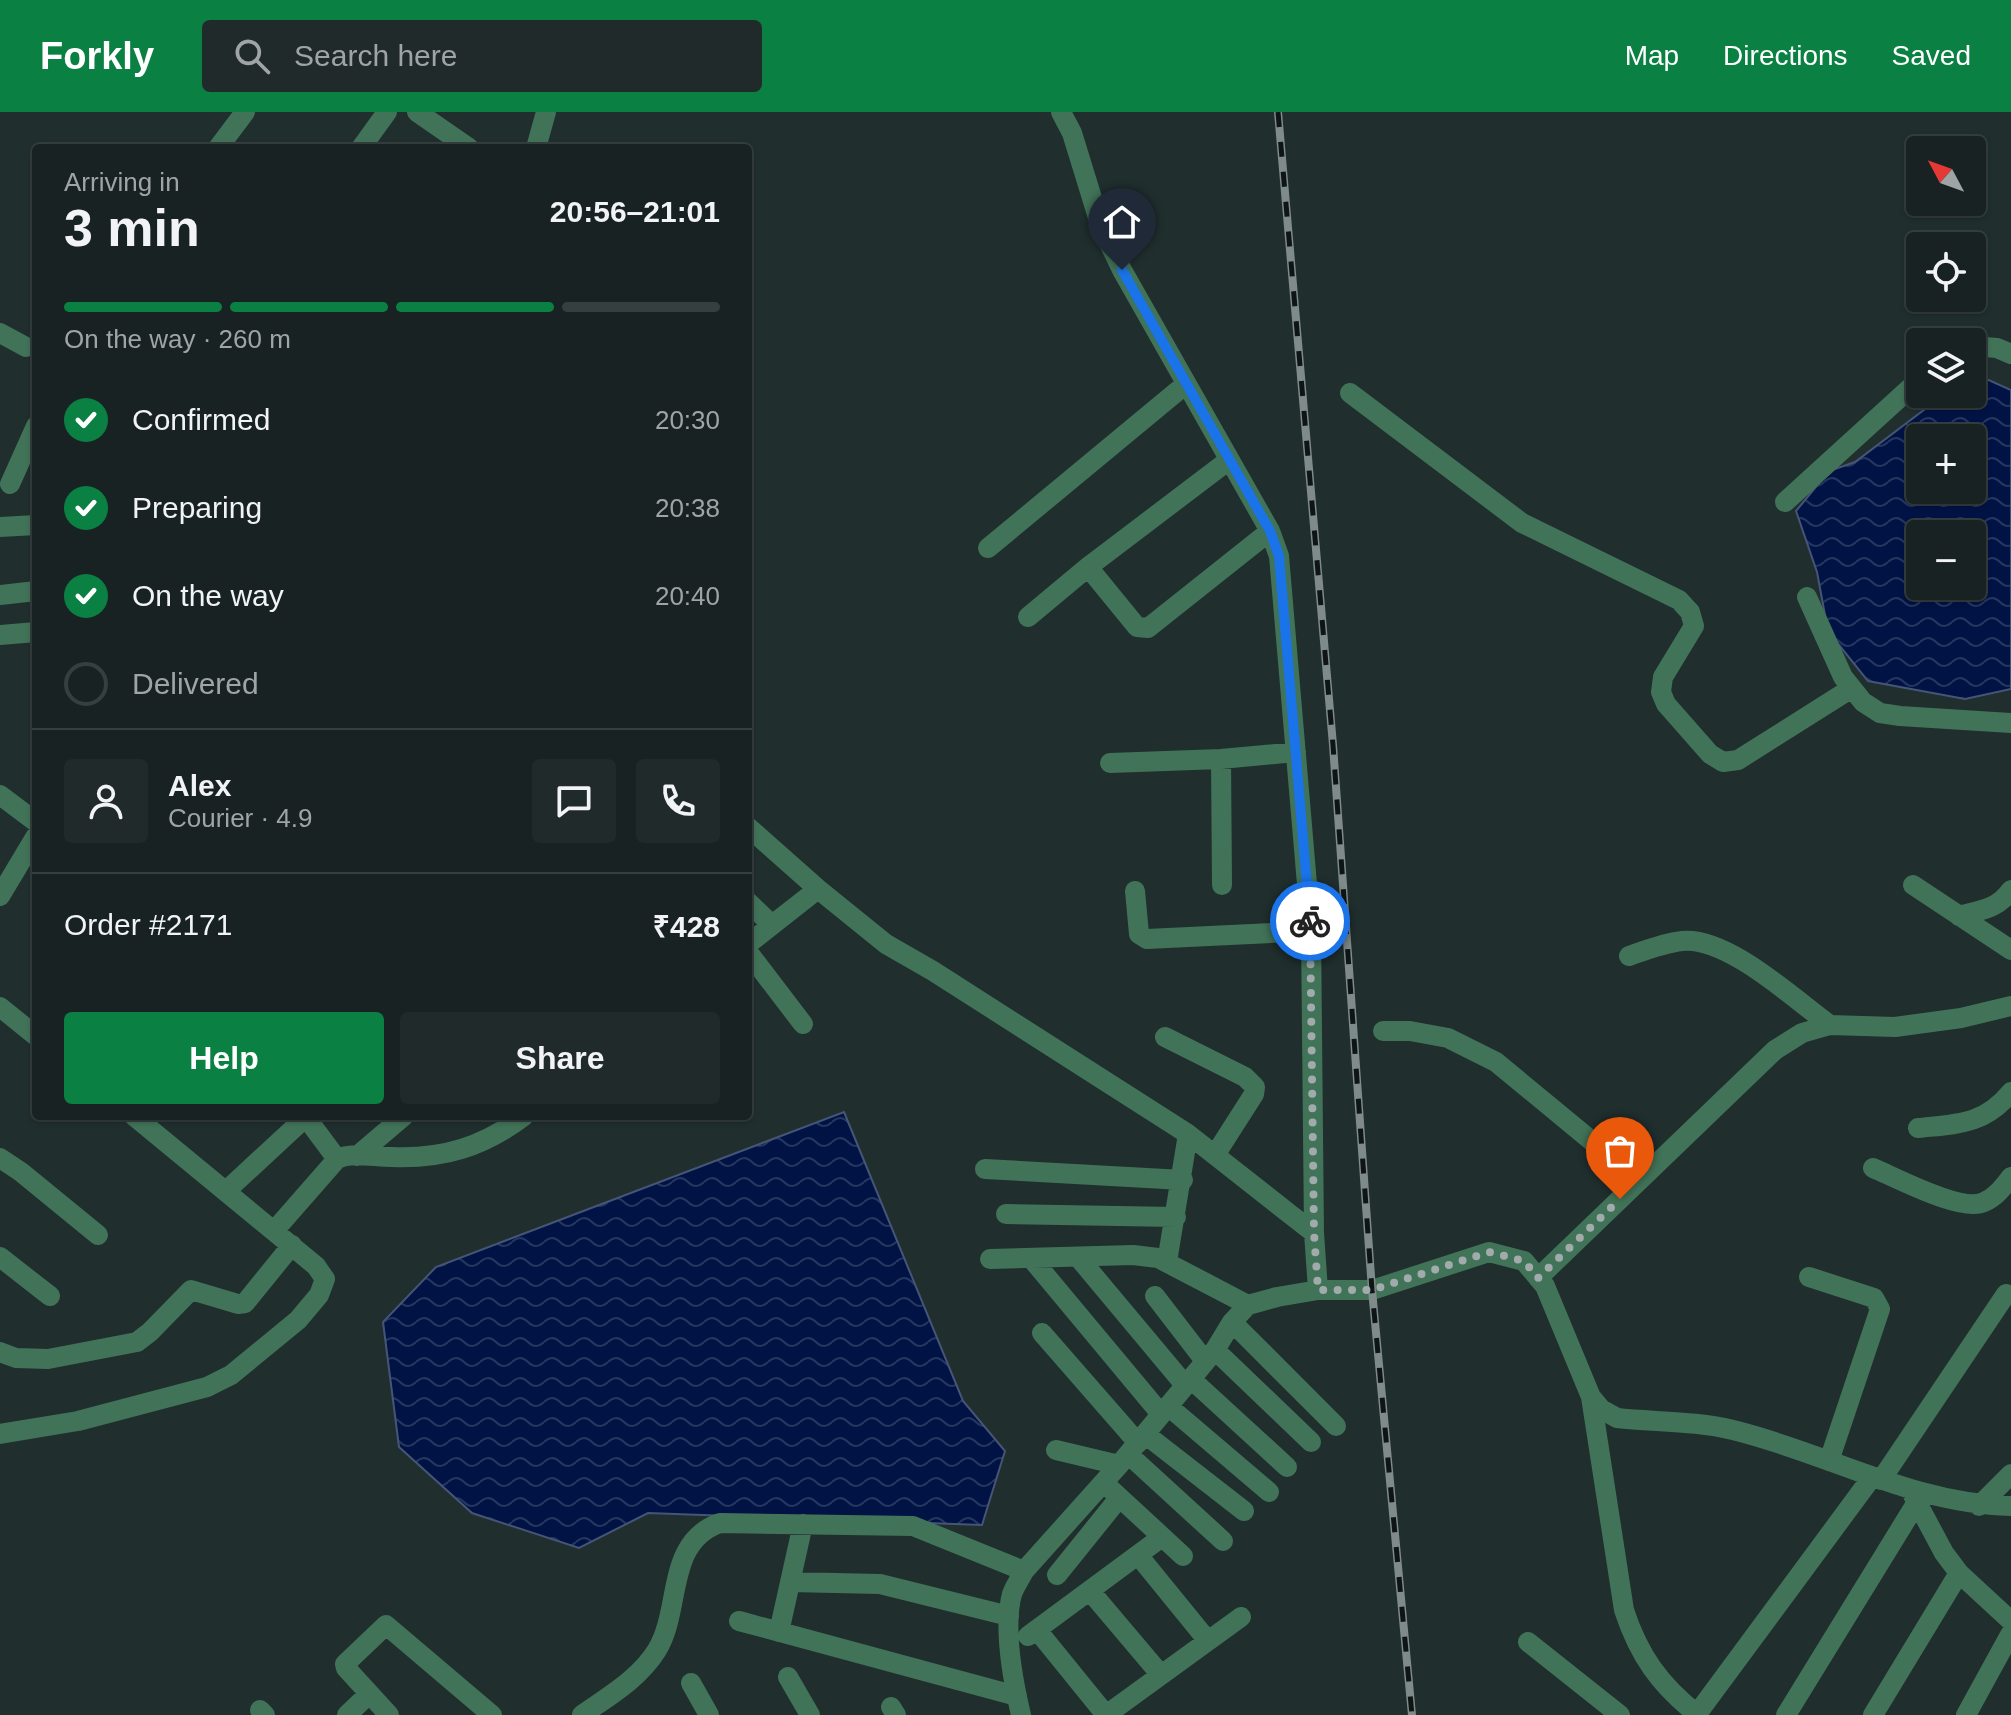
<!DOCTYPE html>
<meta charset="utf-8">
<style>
body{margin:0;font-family:Helvetica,sans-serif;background:#212a2a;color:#f1f3f6;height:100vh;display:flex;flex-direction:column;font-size:30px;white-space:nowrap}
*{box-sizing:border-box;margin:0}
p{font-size:26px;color:#9fa4a5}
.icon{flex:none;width:44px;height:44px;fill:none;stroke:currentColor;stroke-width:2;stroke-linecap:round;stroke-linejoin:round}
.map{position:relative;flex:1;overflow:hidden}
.sheet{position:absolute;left:32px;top:32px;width:720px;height:976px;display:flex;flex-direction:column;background:#182222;border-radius:8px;box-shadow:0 2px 6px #0004,0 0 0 2px #363f40}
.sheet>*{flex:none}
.needle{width:52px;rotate:311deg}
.tools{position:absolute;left:1906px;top:24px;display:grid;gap:16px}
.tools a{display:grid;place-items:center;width:80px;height:80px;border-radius:8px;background:#182222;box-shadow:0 2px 6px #0004,0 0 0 2px #363f40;font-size:40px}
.pin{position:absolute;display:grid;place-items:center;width:68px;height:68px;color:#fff;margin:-82px -34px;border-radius:50% 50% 50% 0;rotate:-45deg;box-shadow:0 0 8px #0007}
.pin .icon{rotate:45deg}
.courier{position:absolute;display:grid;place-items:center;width:80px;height:80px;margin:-40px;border:6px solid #1a73e8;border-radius:50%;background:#fff;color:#222;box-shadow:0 2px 10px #0007}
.summary em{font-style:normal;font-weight:700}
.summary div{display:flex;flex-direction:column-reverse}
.summary{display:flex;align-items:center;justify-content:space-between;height:136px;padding:0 32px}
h1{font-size:52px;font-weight:700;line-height:60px}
.bar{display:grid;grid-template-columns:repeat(4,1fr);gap:12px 8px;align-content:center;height:96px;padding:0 32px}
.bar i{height:10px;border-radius:6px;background:#363f40}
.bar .selected{background:#0b8043}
.bar p{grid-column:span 4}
.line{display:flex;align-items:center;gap:20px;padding:0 32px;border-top:2px solid #363f40}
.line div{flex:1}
.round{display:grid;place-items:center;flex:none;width:84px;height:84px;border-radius:8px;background:#212a2a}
ol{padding:0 32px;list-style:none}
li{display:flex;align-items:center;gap:24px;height:88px}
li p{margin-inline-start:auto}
li .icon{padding:8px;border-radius:50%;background:#0b8043;color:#fff;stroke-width:4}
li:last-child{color:#9fa4a5}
li i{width:44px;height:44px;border:4px solid #363f40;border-radius:50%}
.button{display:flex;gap:16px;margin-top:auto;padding:16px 32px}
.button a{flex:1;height:92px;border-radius:8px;background:#0b8043;color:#fff;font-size:32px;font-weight:700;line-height:92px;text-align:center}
.button a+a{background:#212a2a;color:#f1f3f6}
header{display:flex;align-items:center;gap:48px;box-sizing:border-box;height:112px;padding:0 40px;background:#0b8043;color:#fff}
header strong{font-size:38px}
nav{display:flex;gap:44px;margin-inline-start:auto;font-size:28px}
.search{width:560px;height:72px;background:#212a2a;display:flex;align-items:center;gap:20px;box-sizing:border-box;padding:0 28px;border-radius:8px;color:#9fa4a5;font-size:30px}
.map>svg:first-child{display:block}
.water{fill:url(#water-waves);stroke:#455577;stroke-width:2;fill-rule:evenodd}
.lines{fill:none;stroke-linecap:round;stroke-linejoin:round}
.minor{stroke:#417358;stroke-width:20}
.rail-casing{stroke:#7f8a8a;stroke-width:8}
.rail{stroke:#0f1515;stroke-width:5;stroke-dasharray:15;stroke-linecap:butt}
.done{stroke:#a1abab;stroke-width:8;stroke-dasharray:0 14.4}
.route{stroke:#1a73e8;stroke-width:10}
</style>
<header>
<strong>Forkly</strong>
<div class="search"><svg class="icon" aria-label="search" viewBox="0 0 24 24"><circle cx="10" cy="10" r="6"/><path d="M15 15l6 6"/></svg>Search here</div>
<nav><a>Map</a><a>Directions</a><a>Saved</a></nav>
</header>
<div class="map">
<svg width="2011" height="1603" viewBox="0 0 2011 1603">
<defs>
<pattern id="water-waves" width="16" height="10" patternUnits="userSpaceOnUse" patternTransform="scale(2)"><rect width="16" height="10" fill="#001344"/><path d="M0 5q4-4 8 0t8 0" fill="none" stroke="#25365f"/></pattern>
</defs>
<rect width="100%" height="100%" fill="#202e2e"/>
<path class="water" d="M1973,261L2011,278V577L1965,587L1868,569L1828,519L1817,460L1796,399L1829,359L1855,350L1945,282H1972ZM1920,326H1972V378H1920ZM1920,422H1972V474H1920Z
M844,1000L963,1289L1005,1339L982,1413L648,1401L579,1436L472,1401L399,1335L383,1210L436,1155Z"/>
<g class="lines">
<path class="minor" d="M417,0L469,36
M1061,0L1072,21L1100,112L1122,158L1270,419L1279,444L1311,819L1314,1121L1318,1178
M218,36L245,0
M361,36L387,0
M536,36L546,0
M0,221L26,235
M1972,234L1997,236L2011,242
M1350,281L1522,411L1679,488L1690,500L1694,514L1663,565L1661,580L1666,592L1710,642L1723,650L1738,648L1852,576
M10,372L36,314
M1785,390L1920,267
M0,415L36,413
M988,436L1186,272
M1088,455L1137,515L1148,516L1270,419
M0,483L36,479
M1807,485L1843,565L1863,590L1880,601L1900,604L2011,611
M1028,505L1088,455L1229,348
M0,523L36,520
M1221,647L1222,773
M1110,651L1221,647L1296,640
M0,683L36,710
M748,715L818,777L886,832L933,859L1188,1022L1314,1121
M1913,773L2011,838
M1135,779L1139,822L1147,827L1311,819
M0,784L36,724
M748,790L772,813
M1959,804C1981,798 1998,797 2011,778
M748,832L818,777
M748,840L803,912
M1629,844C1646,838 1664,831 1682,829C1727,824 1794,887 1830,913
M0,895L36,924
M1383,919H1410L1448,926L1496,950L1639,1068
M1165,925L1245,965L1255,975L1254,982L1215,1043
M305,1004L337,1047
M1918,1016C1957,1012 1984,1013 2011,980
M357,1044L404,1004
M0,1046L21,1060L98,1123
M1873,1056C1897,1066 1962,1101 1984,1090C1996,1085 2004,1074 2011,1065
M985,1057L1183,1068
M226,1079L307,1004
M1006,1102L1176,1105
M274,1119L337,1047C353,1040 373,1045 392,1045C443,1047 483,1035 524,1004
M0,1145L50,1184
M1078,1145L1185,1273
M1031,1146L1161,1302
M990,1147L1133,1143L1158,1146L1248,1193
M1167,1150L1188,1022
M1809,1165L1874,1186L1880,1197L1829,1349
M1538,1166L1775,938L1802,921L1830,913L1895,915L1961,906L2011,894
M1155,1184L1205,1249
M1232,1210L1336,1314
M1042,1221L1138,1331
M1215,1238L1311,1330
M0,1240L16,1246L48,1247L137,1230L150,1220L191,1178L238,1192L245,1191L292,1133
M1191,1267L1287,1355
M1591,1285L1624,1498C1639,1544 1660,1573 1698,1603
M1168,1294L1269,1380
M0,1322L78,1309L207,1275L231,1263L298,1208L319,1183L325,1167L316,1154L134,1004
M1145,1322L1244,1399
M1056,1338L1119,1353
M1128,1342L1223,1429
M1881,1368L2006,1182
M1104,1371L1183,1444
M1913,1383L1944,1441L1959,1461L2011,1509
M1979,1394L2011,1362
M1138,1443L1208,1529
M1057,1463L1119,1386
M790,1470L880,1472L1009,1504
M1090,1479L1161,1563
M739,1509L1017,1584
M1037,1518L1106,1603L1241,1505
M779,1520L803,1412
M1028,1524L1162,1425
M1528,1530L1620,1603
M788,1565L810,1603
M691,1571L709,1603
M891,1595L896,1603
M260,1598L265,1603
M1697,1602L1872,1365
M347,1603L369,1582
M389,1603L346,1556L345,1552L386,1513L492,1603
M582,1603C609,1584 639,1567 657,1538C682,1497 665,1430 720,1411L913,1414L1024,1459
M1021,1603C1013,1569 1003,1516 1012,1482C1015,1474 1020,1467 1024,1459L1119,1353L1215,1238L1232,1210L1248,1193L1277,1185L1318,1178H1372L1489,1140L1524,1149L1545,1174L1591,1285L1601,1297L1617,1306C1655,1310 1697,1309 1733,1318C1828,1341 1912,1392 2011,1394
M1786,1603L1917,1390
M1873,1603L1959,1461
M1966,1603L2011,1521"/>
<defs>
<path id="rail" d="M1278,0L1333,633L1372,1178L1412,1603"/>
</defs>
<use href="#rail" class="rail-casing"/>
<use href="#rail" class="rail"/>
</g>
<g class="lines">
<path class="done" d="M1310,809L1314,1121L1318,1178H1372L1489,1140L1524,1149L1538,1166L1620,1087"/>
<path class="route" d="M1122,158L1270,419L1279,444L1310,809"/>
</g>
</svg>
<div class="tools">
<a><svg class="needle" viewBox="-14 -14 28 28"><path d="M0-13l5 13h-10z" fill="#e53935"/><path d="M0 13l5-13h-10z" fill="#9fa4a5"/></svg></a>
<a><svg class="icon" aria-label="locate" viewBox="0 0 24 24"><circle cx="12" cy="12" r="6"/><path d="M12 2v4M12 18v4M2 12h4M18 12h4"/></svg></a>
<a><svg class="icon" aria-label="layers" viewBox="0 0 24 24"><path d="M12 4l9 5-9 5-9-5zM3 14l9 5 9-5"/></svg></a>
<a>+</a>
<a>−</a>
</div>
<div class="pin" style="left:1620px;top:1087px;background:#ea580c"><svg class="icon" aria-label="bag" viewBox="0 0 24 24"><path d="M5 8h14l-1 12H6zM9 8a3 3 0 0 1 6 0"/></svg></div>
<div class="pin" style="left:1122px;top:158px;background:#1f2937"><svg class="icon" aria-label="home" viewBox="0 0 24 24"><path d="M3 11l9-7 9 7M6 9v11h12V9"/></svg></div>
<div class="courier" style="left:1310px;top:809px"><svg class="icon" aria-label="bike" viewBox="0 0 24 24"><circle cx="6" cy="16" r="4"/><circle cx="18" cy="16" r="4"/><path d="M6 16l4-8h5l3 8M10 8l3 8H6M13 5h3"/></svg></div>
<section class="sheet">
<div class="summary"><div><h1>3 min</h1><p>Arriving in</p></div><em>20:56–21:01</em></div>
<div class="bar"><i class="selected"></i><i class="selected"></i><i class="selected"></i><i></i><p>On the way · 260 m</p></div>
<ol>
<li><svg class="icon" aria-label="check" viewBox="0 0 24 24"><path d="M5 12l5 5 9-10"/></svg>Confirmed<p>20:30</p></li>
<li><svg class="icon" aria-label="check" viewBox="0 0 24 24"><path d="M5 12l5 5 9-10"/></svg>Preparing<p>20:38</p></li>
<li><svg class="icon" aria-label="check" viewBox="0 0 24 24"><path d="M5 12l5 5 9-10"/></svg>On the way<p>20:40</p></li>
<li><i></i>Delivered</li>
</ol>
<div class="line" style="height:144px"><a class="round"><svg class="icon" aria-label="person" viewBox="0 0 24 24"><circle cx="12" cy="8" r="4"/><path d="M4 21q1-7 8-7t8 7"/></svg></a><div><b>Alex</b><p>Courier · 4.9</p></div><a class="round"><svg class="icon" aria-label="chat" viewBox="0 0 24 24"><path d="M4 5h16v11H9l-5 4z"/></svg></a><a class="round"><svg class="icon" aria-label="phone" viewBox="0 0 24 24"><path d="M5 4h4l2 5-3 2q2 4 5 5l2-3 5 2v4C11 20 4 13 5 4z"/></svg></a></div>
<div class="line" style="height:104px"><div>Order #2171</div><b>₹428</b></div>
<div class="button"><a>Help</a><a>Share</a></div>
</section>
</div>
